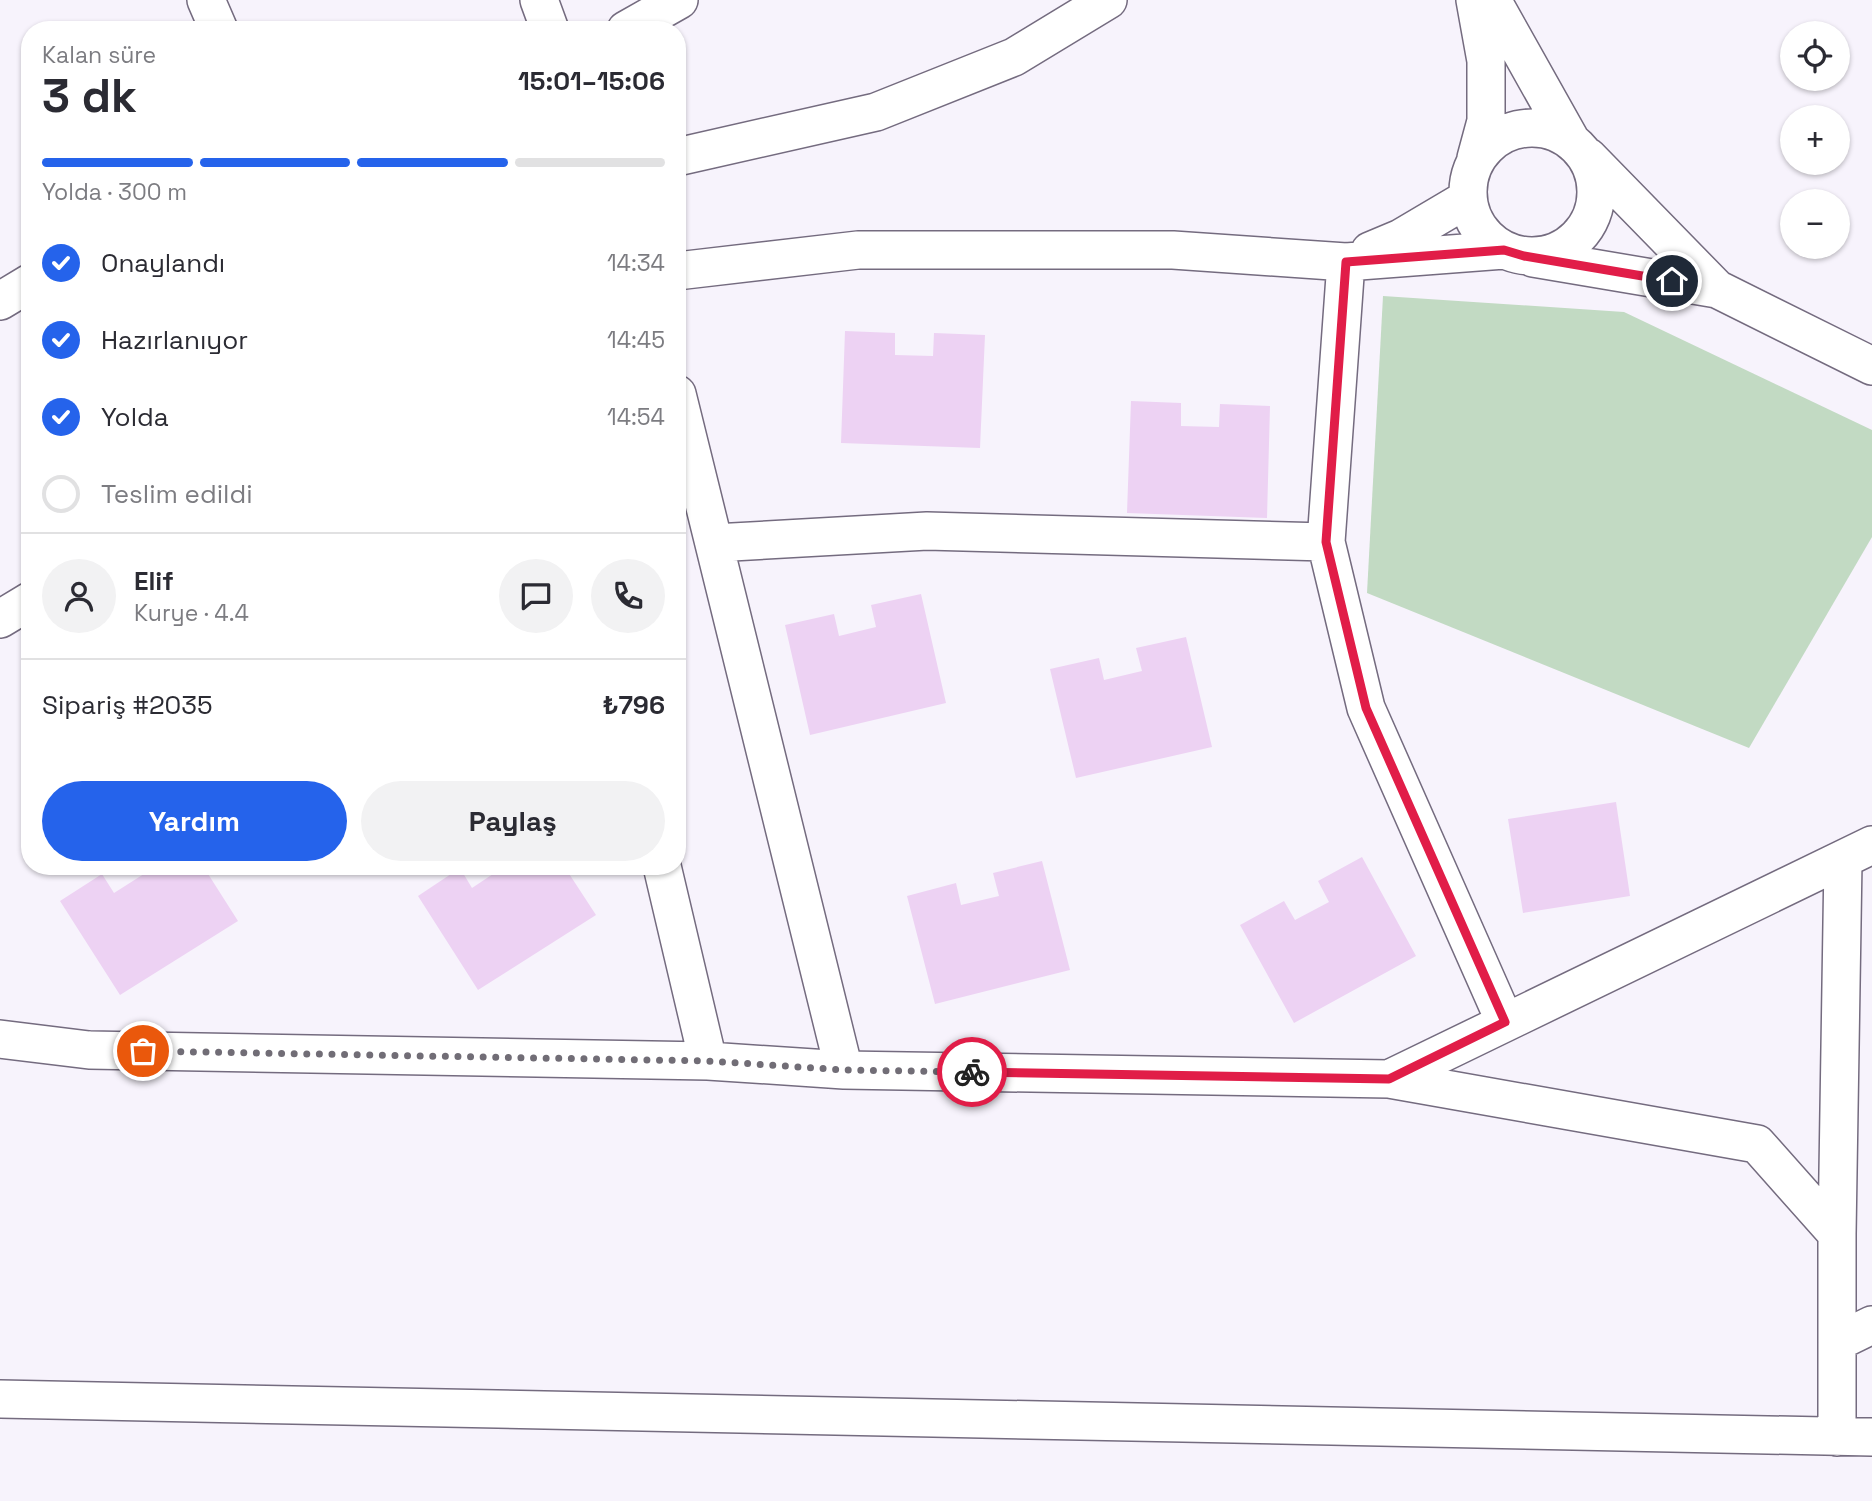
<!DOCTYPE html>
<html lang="tr">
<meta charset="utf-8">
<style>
body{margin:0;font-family:"Space Grotesk",sans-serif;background:#f2f2f3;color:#2b2b33;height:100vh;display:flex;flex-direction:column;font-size:26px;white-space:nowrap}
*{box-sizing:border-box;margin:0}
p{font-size:23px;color:#7c7c81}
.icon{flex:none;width:38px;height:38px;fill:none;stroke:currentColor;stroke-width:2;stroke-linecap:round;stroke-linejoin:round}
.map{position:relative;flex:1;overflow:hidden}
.panel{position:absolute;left:21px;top:21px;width:665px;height:854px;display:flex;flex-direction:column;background:#fff;border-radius:28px;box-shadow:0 2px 5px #0004}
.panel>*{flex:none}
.controls{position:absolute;left:1780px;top:21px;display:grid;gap:14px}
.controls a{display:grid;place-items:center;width:70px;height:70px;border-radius:50%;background:#fff;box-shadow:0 2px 5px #0004;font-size:35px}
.pin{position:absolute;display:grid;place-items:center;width:60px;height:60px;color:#fff;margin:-30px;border:4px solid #fff;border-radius:50%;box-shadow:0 2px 7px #0007}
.courier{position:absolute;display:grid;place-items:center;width:70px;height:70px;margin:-35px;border:5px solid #e11d48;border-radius:50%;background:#fff;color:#222;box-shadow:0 2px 9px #0007}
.headline em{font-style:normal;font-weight:800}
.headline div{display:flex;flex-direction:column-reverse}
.headline{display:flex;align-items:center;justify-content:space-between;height:119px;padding:0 21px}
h1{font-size:46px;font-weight:800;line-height:52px}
.bar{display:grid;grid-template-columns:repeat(4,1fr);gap:10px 7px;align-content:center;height:84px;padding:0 21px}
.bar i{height:9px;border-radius:5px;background:#e1e1e2}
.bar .active{background:#2563eb}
.bar p{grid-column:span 4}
.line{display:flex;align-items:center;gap:18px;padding:0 21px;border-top:2px solid #e1e1e2}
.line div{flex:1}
.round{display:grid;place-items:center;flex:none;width:74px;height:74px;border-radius:37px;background:#f2f2f3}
ol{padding:0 21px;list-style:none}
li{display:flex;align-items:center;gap:21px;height:77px}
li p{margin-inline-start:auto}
li .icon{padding:7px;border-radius:50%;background:#2563eb;color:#fff;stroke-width:4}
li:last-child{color:#7c7c81}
li i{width:38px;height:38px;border:4px solid #e1e1e2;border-radius:50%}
.primary-button{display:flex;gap:14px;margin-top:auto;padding:14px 21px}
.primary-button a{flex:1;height:80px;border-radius:42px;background:#2563eb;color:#fff;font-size:28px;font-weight:800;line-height:80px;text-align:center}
.primary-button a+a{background:#f2f2f3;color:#2b2b33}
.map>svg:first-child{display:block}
.green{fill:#c2dac3}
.building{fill:#edd2f3}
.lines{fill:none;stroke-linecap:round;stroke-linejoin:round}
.minor-casing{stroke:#746b7f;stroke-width:40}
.minor{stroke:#fff;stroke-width:37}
.done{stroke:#716d76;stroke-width:7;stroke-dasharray:0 12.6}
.route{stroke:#e11d48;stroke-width:9}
</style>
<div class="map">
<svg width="1872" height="1501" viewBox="0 0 1872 1501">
<rect width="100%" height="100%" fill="#f7f3fc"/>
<path class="green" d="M1383,296L1624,312L1872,430V537L1749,748L1367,593Z"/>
<path class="building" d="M845,331L895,333V355L933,356L934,333L985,335L980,448L841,443Z
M1131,401L1181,403V426L1219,427L1220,404L1270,406L1267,518L1127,513Z
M921,594L946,703L810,735L785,625L834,614L839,636L876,627L871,605Z
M1186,637L1212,747L1076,778L1050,669L1099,658L1104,680L1142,671L1136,648Z
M1616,802L1630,896L1523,913L1508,819Z
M1362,857L1416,956L1294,1023L1240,925L1284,901L1295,920L1329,902L1318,881Z
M1042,861L1070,970L935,1004L907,896L956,883L961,905L999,896L993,873Z
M143,866H203L238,921L120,995L60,901L102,874L114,893L147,872Z
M505,866H564L596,915L478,990L418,896L460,868L472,888Z"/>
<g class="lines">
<defs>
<path id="minor" d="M206,0L219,30
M539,0L550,30
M1475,0L1486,61V121L1476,158
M1492,0L1570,139
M626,30L679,0
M1468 192a64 64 0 1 1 128 0a64 64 0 1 1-128 0Z
M677,157L876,112L1014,57L1108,0
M1588,157L1717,289
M1370,251L1401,238L1467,199
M1533,258L1717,289L1872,366
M1346,262L1326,542L1366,708L1505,1022
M677,271L858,250H1173L1346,262L1504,250
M0,301L30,283
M677,394L844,1070
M714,543L927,531L1326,542
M0,619L30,601
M662,866L708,1061
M0,1039L89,1050L708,1061L844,1070L1389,1079L1872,845
M1389,1079L1757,1144L1837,1234
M1837,1342L1872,1325
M0,1399L1872,1437
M1837,1437V1234L1843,861"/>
</defs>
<use href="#minor" class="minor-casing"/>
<use href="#minor" class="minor"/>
</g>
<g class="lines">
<path class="done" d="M143,1051L708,1061L844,1070L972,1072"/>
<path class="route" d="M972,1072L1389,1079L1505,1022L1366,708L1326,542L1346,262L1504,250L1524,256L1672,281"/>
</g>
</svg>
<div class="controls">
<a><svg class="icon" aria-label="locate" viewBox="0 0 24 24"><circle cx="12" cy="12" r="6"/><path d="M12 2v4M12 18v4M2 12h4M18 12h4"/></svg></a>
<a>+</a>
<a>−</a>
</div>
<div class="pin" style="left:143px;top:1051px;background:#ea580c"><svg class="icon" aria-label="bag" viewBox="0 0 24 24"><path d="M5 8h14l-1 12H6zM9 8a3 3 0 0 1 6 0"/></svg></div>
<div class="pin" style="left:1672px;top:281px;background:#1f2937"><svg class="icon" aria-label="home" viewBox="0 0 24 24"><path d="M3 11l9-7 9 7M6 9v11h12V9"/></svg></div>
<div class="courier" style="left:972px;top:1072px"><svg class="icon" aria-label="bike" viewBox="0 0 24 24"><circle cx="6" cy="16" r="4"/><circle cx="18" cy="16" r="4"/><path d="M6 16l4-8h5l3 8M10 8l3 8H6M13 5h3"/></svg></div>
<section class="panel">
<div class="headline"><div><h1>3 dk</h1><p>Kalan süre</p></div><em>15:01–15:06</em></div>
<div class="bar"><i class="active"></i><i class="active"></i><i class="active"></i><i></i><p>Yolda · 300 m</p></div>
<ol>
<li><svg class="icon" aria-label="check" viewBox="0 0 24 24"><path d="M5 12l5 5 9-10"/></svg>Onaylandı<p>14:34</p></li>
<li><svg class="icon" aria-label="check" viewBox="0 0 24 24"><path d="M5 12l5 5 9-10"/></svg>Hazırlanıyor<p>14:45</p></li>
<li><svg class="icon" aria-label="check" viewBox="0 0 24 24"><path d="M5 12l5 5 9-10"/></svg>Yolda<p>14:54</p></li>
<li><i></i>Teslim edildi</li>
</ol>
<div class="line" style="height:126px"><a class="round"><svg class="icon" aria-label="person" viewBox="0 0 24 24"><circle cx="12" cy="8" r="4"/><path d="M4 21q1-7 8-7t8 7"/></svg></a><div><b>Elif</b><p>Kurye · 4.4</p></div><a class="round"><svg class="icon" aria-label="chat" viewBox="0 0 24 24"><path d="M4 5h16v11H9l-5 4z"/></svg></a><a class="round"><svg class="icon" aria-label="phone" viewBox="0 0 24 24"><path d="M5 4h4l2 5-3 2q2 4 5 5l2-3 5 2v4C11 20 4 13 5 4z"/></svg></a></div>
<div class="line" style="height:91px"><div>Sipariş #2035</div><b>₺796</b></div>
<div class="primary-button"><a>Yardım</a><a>Paylaş</a></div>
</section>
</div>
